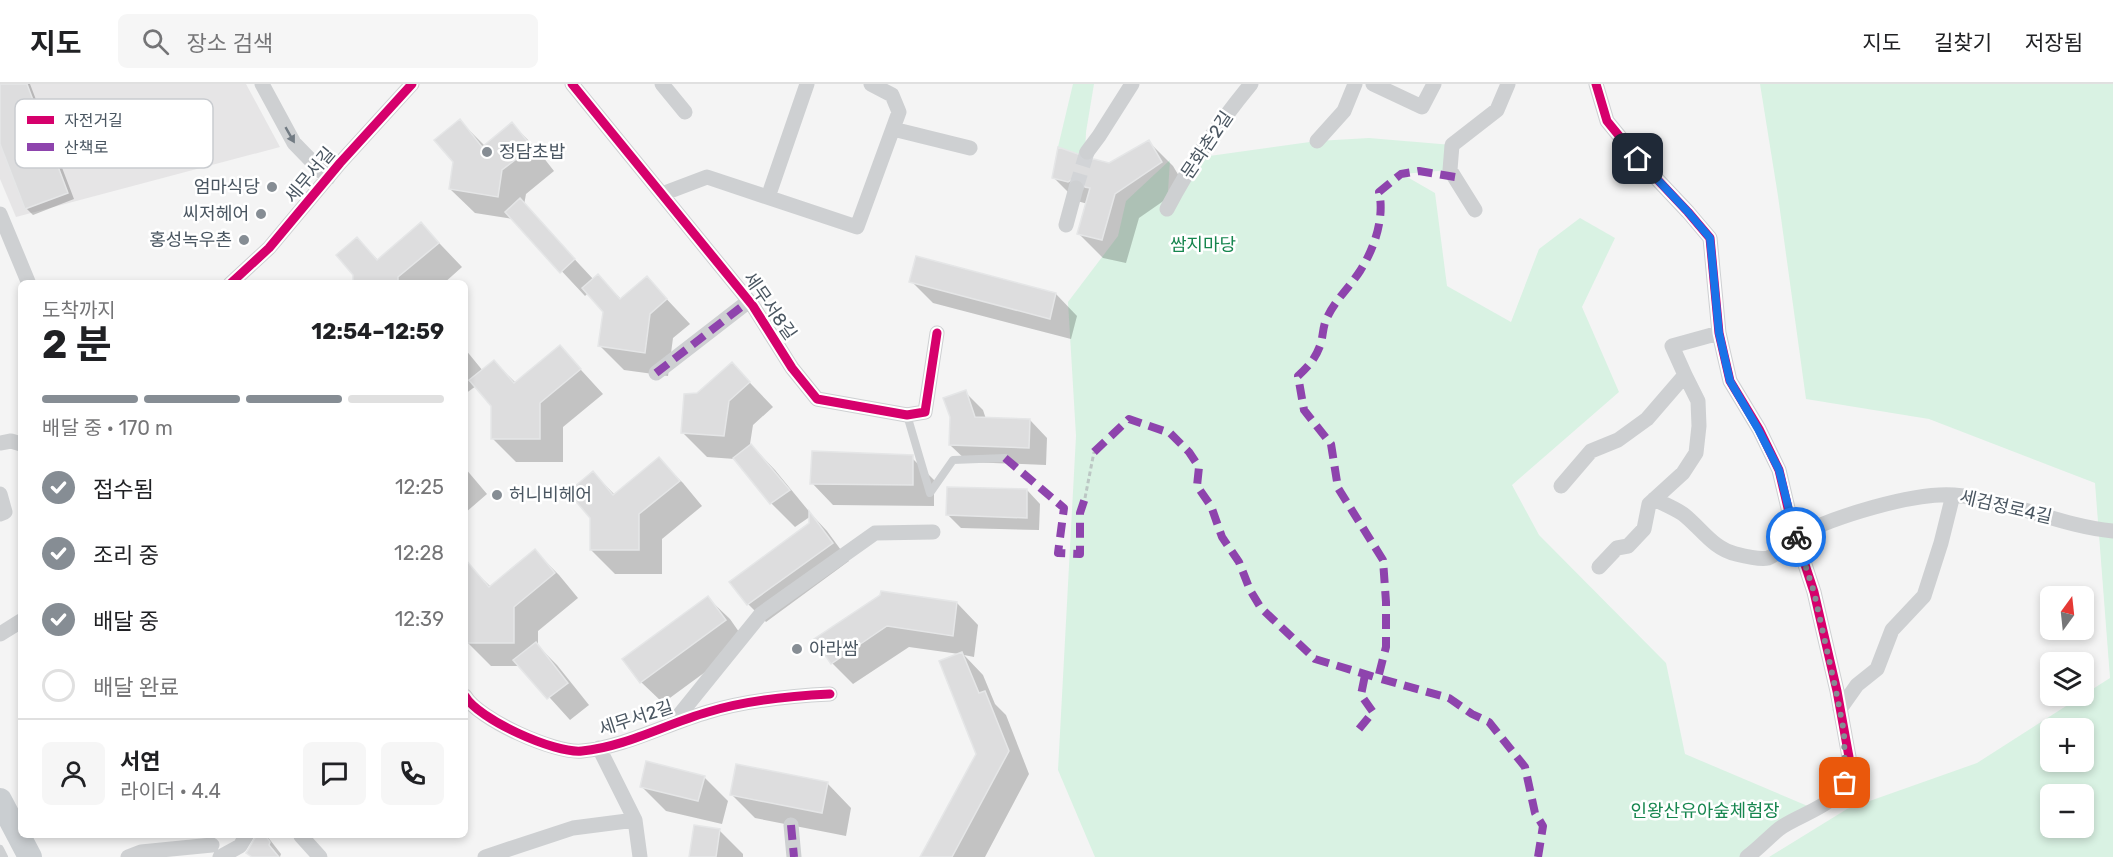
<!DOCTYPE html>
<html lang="ko">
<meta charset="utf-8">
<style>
body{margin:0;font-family:Rubik,"Noto Sans KR",sans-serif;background:#f6f6f6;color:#202124;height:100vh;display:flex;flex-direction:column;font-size:22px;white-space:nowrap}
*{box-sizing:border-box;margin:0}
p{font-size:20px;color:#757577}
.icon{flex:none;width:33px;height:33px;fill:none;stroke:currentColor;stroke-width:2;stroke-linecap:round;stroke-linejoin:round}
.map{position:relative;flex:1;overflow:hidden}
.drawer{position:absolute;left:18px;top:196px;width:450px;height:558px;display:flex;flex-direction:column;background:#fff;border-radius:9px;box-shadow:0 3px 9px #0003}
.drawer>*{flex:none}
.needle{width:39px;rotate:15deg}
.buttons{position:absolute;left:2040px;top:502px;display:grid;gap:12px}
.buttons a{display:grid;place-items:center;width:54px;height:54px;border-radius:9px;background:#fff;box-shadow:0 3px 9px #0003;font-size:30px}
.pin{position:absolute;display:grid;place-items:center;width:51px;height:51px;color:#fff;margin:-26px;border-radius:12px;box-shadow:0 3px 9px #0006}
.courier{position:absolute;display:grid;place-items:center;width:60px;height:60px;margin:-30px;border:4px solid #1a73e8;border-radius:50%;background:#fff;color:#222;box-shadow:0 2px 8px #0007}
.overview em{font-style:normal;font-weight:700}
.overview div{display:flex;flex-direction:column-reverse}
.overview{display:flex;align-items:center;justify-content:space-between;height:102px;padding:0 24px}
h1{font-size:39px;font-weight:700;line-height:45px}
.bar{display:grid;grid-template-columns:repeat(4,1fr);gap:9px 6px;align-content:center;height:72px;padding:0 24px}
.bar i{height:8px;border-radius:4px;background:#e0e0e0}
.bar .active{background:#868d94}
.bar p{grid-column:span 4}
.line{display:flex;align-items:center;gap:15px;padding:0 24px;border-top:2px solid #e0e0e0}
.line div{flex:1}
.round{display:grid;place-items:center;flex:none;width:63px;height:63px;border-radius:9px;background:#f6f6f6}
ol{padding:0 24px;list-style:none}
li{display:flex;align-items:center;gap:18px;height:66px}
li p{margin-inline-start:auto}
li .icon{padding:6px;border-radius:50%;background:#868d94;color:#fff;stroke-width:4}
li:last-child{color:#757577}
li i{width:33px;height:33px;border:3px solid #e0e0e0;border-radius:50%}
header{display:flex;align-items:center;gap:36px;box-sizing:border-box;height:84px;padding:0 30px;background:#fff;border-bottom:2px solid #e0e0e0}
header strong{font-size:28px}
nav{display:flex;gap:33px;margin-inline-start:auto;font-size:21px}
.search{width:420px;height:54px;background:#f6f6f6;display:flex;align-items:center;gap:15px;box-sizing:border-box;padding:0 21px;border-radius:9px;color:#757577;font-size:22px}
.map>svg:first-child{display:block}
.education{fill:#e6e5e6}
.green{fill:#d9f2e3;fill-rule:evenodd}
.shadow{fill:#0003}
.building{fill:#ddddde;stroke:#e5e6e7;stroke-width:1.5}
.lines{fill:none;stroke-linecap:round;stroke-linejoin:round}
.minor-tunnel{stroke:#d2d4d7;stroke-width:15;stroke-dasharray:15 8;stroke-linecap:butt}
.path{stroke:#bcc7c4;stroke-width:3;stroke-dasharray:4.5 3;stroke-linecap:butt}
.service{stroke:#ced0d2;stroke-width:8}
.minor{stroke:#ced0d2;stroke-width:15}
.primary{stroke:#caced1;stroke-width:24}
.quiet{stroke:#8e44ad;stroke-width:8;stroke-dasharray:15 8;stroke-linecap:butt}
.cycleway-casing{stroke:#fff;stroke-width:13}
.cycleway{stroke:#d6006c;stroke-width:9}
.oneway{fill:#727b83}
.done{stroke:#868d94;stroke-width:6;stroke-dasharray:0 10.8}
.route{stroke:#1a73e8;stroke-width:8}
.poi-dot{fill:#868d94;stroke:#fff;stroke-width:2}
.labels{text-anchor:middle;stroke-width:5;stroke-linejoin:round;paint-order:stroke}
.street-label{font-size:18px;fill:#4a5661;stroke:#fff}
.poi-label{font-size:18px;fill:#4a5661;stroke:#fff;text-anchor:start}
.park-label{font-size:18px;fill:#17864f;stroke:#fff}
.key{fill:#fff;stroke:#c9ccd0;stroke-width:1.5}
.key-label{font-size:16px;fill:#4a5661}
</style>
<header>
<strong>지도</strong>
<div class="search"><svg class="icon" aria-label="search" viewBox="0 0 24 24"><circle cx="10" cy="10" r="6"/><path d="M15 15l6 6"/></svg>장소 검색</div>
<nav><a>지도</a><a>길찾기</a><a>저장됨</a></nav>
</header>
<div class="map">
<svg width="2113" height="773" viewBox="0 0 2113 773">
<rect width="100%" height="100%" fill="#f4f4f4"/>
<path class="education" d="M0,0H246L280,63L16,133L0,95Z"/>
<path class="green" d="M1073,0H1094L1086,48L1085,72L1058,63Z
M1760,0H2113V773H1769L1847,725L1977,679L2110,594L2095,399L1929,335L1806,315L1778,112ZM2050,645H2084V678H2050ZM2050,711H2084V744H2050Z
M1369,54L1452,61L1450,86L1402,90L1435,109L1447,202L1511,238L1539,165L1580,134L1615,154L1582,223L1619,308L1512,401L1539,451L1666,579L1685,670L1810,723L1740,773H1095L1058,686L1076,352L1068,218L1118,152L1126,117L1170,76L1167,123L1195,74L1317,57Z"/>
<path class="shadow" d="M0,0H30L74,115L33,131L26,124L0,55Z
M460,37L485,62L512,40L536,64L554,87L526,110L524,121L594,196L598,192L622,216L647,194L690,240L673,254L668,292L624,286L600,262L605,227L588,209L585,212L513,135L475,129L450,105Z
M1149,58L1173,82L1185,102L1139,134L1126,179L1103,174L1079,150L1088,120L1077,117L1053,93L1085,79L1109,81Z
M421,140L462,183L443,200H354L357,155L379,177Z
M911,197L1056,210L1077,232L1071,255L933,219Z
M560,263L603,310L563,343V378H516L492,354V322L476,302L465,310V265L483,287L494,278L516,299Z
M732,280L773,323L753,341L750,360L775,386L812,431L827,447L849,477L766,538L748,520L731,498L811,440V432L795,443L771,419L735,375L707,373L683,349L698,310Z
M965,308L983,326L986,335L1030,336L1047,354L1046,381L968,378L950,361Z
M912,374L934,396V422L833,421L812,399Z
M659,375L683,399L702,422L662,455V490H615L591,466L593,389L615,411Z
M465,384L487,410L465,429Z
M1027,406L1040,420L1039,446L961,444L948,431Z
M535,467L559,491L578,514L538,547V562L557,581L589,621L570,636L521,582H491L467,558L465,485L469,482L491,503Z
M708,514L730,535L746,558L663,619L641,598Z
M957,519L978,541L974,573L964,571L983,591L995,620L1006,631L1029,690L985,773H922L978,670L959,570L909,563L853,600L832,579L816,556Z
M704,693L728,717L722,740L666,727L642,703Z
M827,699L851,724L846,752L755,734L731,710Z
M719,746L743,770V773H690Z
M234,752H267L281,770L280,773H253L256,754H253L246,763Z"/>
<path class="building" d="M0,0H27L68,109L25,125L0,60Z
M460,35L482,63L512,38L532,63L502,86L498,113L449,105L453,78L434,56Z
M1149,56L1162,78L1115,110L1102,156L1077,150L1090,104L1085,103L1083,98L1079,95H1073L1068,98L1052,94L1058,63L1078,70L1081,75L1085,78L1094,75L1109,79Z
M520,114L575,175L560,189L505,128Z
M421,138L439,159L398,193V200H353V191L336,171L357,153L377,176Z
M916,172L1056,209L1050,235L909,198Z
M598,190L620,215L647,192L667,215L650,230L645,269L598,262L603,228L582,204Z
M560,261L581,285L540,319V355H491V322L469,296L494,276L514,299Z
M732,278L750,298L729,317L724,352L681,349L684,310L697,309Z
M966,306L975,333L1030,335L1029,364L949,361L950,333L943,314Z
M751,360L790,406L770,420L733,374Z
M812,367L913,371V401L810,400Z
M659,373L680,397L639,430V466H590V434L568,408L593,387L613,411Z
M947,403L1027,405V434L946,431Z
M809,427L833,459L747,521L729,498L809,439Z
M535,465L555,489L514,523V559H465V475L489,503Z
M881,507L957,518L953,552L887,542L831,580L814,555L880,511Z
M708,512L726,536L640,599L622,575Z
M536,558L568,599L547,615L513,576Z
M962,568L979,609L985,607L1009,667L952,773H920L976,670L939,577Z
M646,677L705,692L698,717L640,703Z
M736,680L828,698L822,729L730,711Z
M694,741L720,745L716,773H689Z
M256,752H266L270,758L269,761L279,773H252L246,769Z"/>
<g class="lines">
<path class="minor-tunnel" d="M1076,104L1087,68"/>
<path class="path" d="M1085,414L1094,368"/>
<path class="service" d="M907,331L930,409L953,376L1005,374
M0,765L4,773"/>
<path class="minor" d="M262,0L294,59L328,94
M572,0L753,222L792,284L817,315L907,331L925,328L937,249
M662,0L685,28
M1373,0L1422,23L1434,0
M1596,0L1607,37L1638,75L1688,128L1710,154L1719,249L1730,297L1759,345L1779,386L1792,441L1814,508L1837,607L1849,673L1845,699
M893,45L970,64
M1317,57L1344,27L1355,0
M1087,68L1099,52L1132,0
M662,110L707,93L857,143L899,28L892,11L871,0
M768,113L807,0
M1167,125C1191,79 1218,40 1251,0
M1475,126L1450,86L1452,61L1497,26L1508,0
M0,130L29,200
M1066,141L1076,104
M230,200L269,164L340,79L412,0
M656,289L749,217
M0,359L11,357L21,360
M1561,402L1591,367L1618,356L1647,335L1685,291L1672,262L1719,249
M0,410L5,428L0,430
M1654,415C1664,420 1674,424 1683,430C1701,444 1713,465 1736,470C1744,472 1760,476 1768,474C1778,471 1787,458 1797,452C1833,433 1913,408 1954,411C2008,415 2059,442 2113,447
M1599,483L1617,464L1628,462L1644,445L1649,420L1683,389L1696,369L1699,342L1698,317L1685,291
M0,550L21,537
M465,612C478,635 555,670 582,667C625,663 666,640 708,628C747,616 789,612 830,610
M1840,625L1857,601L1877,585L1892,546L1924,512L1941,459L1953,411
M672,640L761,530L875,449L933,448
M599,664L635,736L640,773
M791,741L794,773
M301,752L320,773
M128,773L141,768L212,761
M220,773L240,762L246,752
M485,773L573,744L635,736
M1747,773C1759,764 1768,754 1779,745C1800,729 1844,721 1845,690"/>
<path class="primary" d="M0,716L30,773"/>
<path class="quiet" d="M1455,93L1419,87L1401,90L1379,108C1385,134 1374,165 1360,187C1349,204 1334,217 1326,236C1323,243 1323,251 1321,259C1316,274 1309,282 1298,292L1304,326L1331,360L1338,404L1383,476L1386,518V563L1378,594L1449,614L1472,630L1489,638L1525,683L1535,729L1543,742L1538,773
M656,289L749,217
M1094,368L1129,335L1170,349L1189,368L1199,383L1197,402L1211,422L1222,453L1239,478L1250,506L1261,524L1315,575L1378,594
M1005,374L1064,424L1058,469L1080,470V429L1085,414
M1359,645L1373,628L1361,611L1365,591
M791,741L794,773"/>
<defs>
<path id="cycleway" d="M572,0L753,222L792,284L817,315L907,331L925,328L937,249
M1596,0L1607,37L1638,75L1688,128L1710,154L1719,249L1730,297L1759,345L1779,386L1792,441L1814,508L1837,607L1849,673L1845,699
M230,200L269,164L340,79L412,0
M465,612C478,635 555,670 582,667C625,663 666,640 708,628C747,616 789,612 830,610"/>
</defs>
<use href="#cycleway" class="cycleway-casing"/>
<use href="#cycleway" class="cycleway"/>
</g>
<defs><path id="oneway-solid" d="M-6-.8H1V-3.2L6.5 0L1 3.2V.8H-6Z" transform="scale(1.5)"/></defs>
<use class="oneway" href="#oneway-solid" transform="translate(290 51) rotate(60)"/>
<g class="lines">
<path class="done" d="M1796,453L1814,508L1836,607L1844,648L1845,699"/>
<path class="route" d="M1638,75L1688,128L1710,154L1719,249L1730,297L1758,345L1779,386L1796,453"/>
</g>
<g class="poi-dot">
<circle cx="487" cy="68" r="6"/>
<circle cx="272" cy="103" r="6"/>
<circle cx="261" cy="130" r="6"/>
<circle cx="244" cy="156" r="6"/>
<circle cx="497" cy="411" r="6"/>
<circle cx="797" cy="565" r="6"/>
</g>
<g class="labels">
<g class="street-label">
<text transform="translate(1207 61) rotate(-56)" y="6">문화촌2길</text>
<text transform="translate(310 91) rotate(-50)" y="6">세무서길</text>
<text transform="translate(770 222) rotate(55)" y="6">세무서8길</text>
<text transform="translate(2006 423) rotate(13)" y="6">세검정로4길</text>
<text transform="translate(636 634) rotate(-18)" y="6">세무서2길</text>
</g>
<g class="poi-label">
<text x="499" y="74">정담초밥</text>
<text x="260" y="109" text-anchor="end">엄마식당</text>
<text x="249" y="136" text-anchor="end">씨저헤어</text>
<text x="232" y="162" text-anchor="end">홍성녹우촌</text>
<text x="509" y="417">허니비헤어</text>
<text x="809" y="571">아라쌈</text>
</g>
<g class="park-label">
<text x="1203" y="167">쌈지마당</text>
<text x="1705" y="733">인왕산유아숲체험장</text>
</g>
</g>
<rect x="15" y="15" width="198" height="69" rx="9" class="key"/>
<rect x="27" y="32" width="27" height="8" fill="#d6006c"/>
<rect x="27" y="59" width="27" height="8" fill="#8e44ad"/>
<g class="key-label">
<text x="64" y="42">자전거길</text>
<text x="64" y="69">산책로</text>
</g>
</svg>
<div class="buttons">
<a><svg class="needle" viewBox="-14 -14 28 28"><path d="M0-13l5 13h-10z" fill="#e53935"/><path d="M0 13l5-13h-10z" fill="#757577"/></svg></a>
<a><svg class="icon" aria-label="layers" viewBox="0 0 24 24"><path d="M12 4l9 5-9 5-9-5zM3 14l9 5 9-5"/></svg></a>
<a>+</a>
<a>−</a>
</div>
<div class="pin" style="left:1845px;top:699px;background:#ea580c"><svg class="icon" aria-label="bag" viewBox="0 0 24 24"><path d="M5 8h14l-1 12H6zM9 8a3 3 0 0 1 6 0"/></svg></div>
<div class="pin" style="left:1638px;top:75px;background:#1f2937"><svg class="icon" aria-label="home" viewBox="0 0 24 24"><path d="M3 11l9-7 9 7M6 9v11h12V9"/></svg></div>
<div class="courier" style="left:1796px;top:453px"><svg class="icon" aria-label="bike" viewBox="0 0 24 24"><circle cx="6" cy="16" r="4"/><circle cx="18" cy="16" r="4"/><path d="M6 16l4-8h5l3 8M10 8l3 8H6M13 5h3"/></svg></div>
<section class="drawer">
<div class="overview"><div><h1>2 분</h1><p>도착까지</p></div><em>12:54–12:59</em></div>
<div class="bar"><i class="active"></i><i class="active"></i><i class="active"></i><i></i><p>배달 중 · 170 m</p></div>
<ol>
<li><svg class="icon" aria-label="check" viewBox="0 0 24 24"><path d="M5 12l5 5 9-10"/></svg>접수됨<p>12:25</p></li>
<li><svg class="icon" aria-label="check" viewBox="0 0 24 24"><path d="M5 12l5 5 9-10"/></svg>조리 중<p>12:28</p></li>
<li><svg class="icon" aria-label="check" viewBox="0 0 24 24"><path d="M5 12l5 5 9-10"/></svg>배달 중<p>12:39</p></li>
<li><i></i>배달 완료</li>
</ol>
<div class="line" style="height:108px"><a class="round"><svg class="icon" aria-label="person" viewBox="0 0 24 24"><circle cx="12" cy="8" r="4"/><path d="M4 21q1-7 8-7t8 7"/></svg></a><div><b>서연</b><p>라이더 · 4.4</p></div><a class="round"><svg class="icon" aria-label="chat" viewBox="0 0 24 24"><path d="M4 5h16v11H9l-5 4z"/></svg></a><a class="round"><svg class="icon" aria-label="phone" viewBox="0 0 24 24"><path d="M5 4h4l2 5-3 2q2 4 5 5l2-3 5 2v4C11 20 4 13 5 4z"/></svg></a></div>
</section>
</div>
